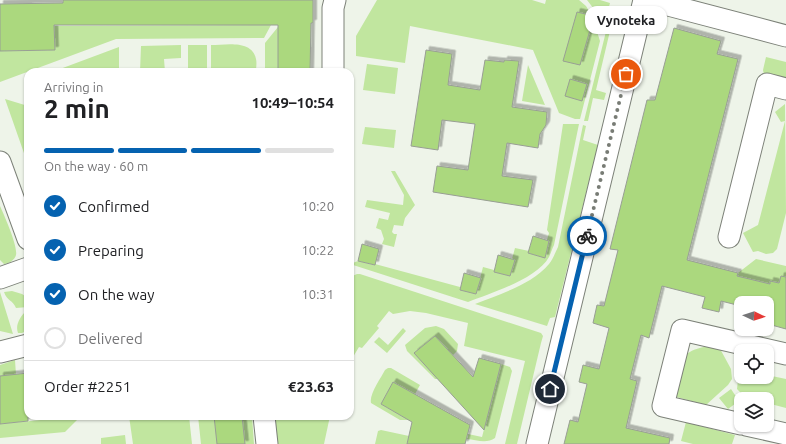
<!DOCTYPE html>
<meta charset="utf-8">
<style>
body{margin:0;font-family:Ubuntu,sans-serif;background:#f6f6f6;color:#202124;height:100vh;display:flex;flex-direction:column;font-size:15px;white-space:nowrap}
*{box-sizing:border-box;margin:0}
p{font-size:13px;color:#757577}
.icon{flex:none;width:22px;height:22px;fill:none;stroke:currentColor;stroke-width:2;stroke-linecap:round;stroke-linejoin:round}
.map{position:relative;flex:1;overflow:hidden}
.side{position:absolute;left:24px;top:68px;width:330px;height:352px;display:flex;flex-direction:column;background:#fff;border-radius:12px;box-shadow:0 1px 3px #0004}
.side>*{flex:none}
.needle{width:26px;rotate:94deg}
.controls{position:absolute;left:734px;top:296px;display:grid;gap:8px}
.controls a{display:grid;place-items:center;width:40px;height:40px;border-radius:8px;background:#fff;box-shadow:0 1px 3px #0004;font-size:20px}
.pin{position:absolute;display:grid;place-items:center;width:34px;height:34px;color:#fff;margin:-17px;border:2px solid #fff;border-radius:50%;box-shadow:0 1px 4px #0007}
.courier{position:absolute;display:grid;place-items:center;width:40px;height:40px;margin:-20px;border:3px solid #0562b0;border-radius:50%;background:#fff;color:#222;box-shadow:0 1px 5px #0007}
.bubble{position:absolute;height:28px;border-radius:12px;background:#fff;box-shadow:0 1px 3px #0004;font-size:13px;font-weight:700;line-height:28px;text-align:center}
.summary em{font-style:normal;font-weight:700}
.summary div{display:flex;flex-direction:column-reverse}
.summary{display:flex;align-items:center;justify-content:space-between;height:68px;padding:0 20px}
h1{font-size:26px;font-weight:700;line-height:30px}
.bar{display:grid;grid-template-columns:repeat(4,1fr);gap:6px 4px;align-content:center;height:48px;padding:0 20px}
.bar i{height:5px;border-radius:3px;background:#e0e0e0}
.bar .current{background:#0562b0}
.bar p{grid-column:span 4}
.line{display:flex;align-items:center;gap:10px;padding:0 20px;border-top:1px solid #e0e0e0}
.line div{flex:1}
ol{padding:0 20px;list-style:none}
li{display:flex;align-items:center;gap:12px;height:44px}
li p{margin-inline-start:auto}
li .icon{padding:4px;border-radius:50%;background:#0562b0;color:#fff;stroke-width:4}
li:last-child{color:#757577}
li i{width:22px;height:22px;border:2px solid #e0e0e0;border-radius:50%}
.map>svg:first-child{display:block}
.green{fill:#c1e69f}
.building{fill:#abd87e;stroke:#989e94;filter:url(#shadow)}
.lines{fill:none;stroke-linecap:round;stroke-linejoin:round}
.street-casing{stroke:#7c8178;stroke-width:23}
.street{stroke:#fff;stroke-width:21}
.done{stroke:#787c75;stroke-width:4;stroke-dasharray:0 7.2}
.route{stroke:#0562b0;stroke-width:5}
</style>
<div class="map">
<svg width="786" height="444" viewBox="0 0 786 444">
<defs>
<filter id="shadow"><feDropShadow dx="3.5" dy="-3.5" stdDeviation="0" flood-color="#0004"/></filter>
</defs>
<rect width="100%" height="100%" fill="#eef4e9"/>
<path class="green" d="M377,0H532L545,4L546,0H579L586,6L592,16L577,12L573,28L593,19L600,41L580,119H575L559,113L533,50L410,26L405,63L356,56V36Z
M587,0H600L610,3L602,33L597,13Z
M616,6L627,8L625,16L614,14L596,90L606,93L604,100L593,98L588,121H584L612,7Z
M271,25L264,38L116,39L0,82V51L55,50L54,28H52V26Z
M282,26L278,72H265V43L278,27Z
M181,45V58L164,59L165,72H140L141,46Z
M188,45H207V72H188Z
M211,45C225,45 252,39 256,59C257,63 256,68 256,72H211Z
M119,47V72H52Z
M766,57L786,62V80L764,75L763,70Z
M367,64L398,68L395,94L363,90Z
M528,65L545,105L522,101Z
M5,99L28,106V151L25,156Z
M785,104L786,213L777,249L773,253L766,254L758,251L753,252L743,233L758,225L785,121L781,122L775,112Z
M563,124H579L554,245C552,249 551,253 549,257C537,279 491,293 468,302L350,264L358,261L374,265L375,264L460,287V290L476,294L483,267L494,270V272L510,276L515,260L512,259L515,248L529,251L528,253L545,258L549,241L547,240L549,233L547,230Z
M583,125L586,126L583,140L598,145L555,317L550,318L547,326L475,304C500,294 531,285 549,264C553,259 555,253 558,247Z
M365,127L396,130L394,148L362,144Z
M391,171H395L415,205L405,218L403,226L394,225L392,232L394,234H397L394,247L382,244L384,239L381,230L376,228L379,218L388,220L390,213L365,207L367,200L403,205L404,195Z
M0,206C4,215 18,246 16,255C15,260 8,264 4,264L0,260Z
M756,259L786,266V284L771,281L770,284L737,276L738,273Z
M357,274H360L541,333L543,336L541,343L517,444H505L525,361L464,346L468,323L426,313L410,311L393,314L389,311L377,326L379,328L362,348L359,347L350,362V277Z
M12,291L22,294L28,298V307L16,308C13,300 7,301 4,292Z
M0,292L13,334L0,331Z
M26,311H28V330L22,333H18C15,325 20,317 26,311Z
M436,326L444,329L458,344L457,351L453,355L435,336L415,353L438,379H435L407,351L405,345L425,328Z
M403,328L406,331L387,353L374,342L379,337L388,345Z
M718,345L731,369L732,379L728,385L706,405L673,396C676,387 679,365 683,358C690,348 707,346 718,345Z
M15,360L16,375L0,376V365Z
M501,364L510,367L512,371L495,438C487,444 476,440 467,439L468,434L482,437Z
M388,368H391L420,385L415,394L393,383L381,404L409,420H400L371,403C369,394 381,378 385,370Z
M741,375V377H767V375L786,379V408L767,403V399C751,399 748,401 737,389L738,380Z
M731,389L739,401L728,409L719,398Z
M61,416H81L65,432L0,438V424L61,418Z
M129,416H189L192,444H133Z
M198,416H252L254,444H201Z
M273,416H330L324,444H276Z
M686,422L735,435L732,444H693L681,441Z
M381,430L409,436L407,444H375L378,431Z
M125,435L126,444H101V438Z"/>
<path class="building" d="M63,0H313V23H311L310,72H278V25H54L55,50L0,51V4L63,3Z
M577,12L594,16L580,65L563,61Z
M674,28L721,41L717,54L738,59L687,260L738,273L737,276L770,284V281L779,283L781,276L786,277V329L768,324L771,313L767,312V303H741V306L721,301L719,312L702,308L705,297L662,286L649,338L641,335L630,379L637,381L626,428L670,438L669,444H564L570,420L578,422L587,384L579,382L583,365L599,369L609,328L593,323L597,305L604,306L618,250L610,249L647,100H655Z
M426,50L452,54L448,85L480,90L485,60L504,62V60L519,61L512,107L547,112L546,125L540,134L538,148L507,143L502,176L533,180L528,207L433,192L437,166L468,170L475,124L442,120L438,150L411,146Z
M570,79L587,84L582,101L565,96Z
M533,236L549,241L545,258L528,253Z
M362,244L379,249L375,265L358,261Z
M498,255L515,260L510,276L494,272Z
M464,273L481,278L476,294L460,290Z
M435,336L473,377L479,358L501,364L484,430L414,353Z
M28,373V421L0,424V376Z
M393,382L470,425L465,444H407L412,422L381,404Z
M214,416H242L245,444H217Z"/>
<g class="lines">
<defs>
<path id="street" d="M649,0L786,36
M333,72V8L335,0
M0,162L28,239
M729,237L767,84L786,89
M0,278L28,268
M0,352L28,345
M264,416L267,444
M741,424L663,406L682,330L786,354
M746,425L786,434
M537,444L644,0"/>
</defs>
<use href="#street" class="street-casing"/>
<use href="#street" class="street"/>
</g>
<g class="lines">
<path class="done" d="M587,236L626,74"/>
<path class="route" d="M550,389L587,236"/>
</g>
</svg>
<div class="controls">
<a><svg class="needle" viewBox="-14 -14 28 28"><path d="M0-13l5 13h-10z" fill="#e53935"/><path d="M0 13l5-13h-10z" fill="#757577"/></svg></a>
<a><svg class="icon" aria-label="locate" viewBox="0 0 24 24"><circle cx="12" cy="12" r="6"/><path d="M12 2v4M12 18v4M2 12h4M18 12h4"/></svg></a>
<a><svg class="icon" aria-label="layers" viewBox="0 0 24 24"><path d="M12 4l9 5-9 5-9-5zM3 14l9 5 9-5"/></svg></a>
</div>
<div class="pin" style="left:626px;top:74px;background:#ea580c"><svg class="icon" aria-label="bag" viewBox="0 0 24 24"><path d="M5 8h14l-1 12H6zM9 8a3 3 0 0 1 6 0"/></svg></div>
<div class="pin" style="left:550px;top:389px;background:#1f2937"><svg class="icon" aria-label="home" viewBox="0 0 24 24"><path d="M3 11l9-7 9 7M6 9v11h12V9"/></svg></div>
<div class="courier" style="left:587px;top:236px"><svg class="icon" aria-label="bike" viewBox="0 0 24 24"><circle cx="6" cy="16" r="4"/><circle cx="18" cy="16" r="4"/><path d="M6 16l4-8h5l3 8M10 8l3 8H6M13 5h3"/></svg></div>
<div class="bubble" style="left:585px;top:6px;width:82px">Vynoteka</div>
<section class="side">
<div class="summary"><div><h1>2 min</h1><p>Arriving in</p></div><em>10:49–10:54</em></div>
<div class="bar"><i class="current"></i><i class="current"></i><i class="current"></i><i></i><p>On the way · 60 m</p></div>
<ol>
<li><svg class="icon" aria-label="check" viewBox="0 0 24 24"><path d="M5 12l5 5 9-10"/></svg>Confirmed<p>10:20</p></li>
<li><svg class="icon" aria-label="check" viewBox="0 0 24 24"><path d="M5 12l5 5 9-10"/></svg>Preparing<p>10:22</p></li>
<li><svg class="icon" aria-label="check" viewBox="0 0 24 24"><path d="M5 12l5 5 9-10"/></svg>On the way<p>10:31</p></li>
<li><i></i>Delivered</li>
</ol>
<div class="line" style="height:52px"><div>Order #2251</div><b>€23.63</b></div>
</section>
</div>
